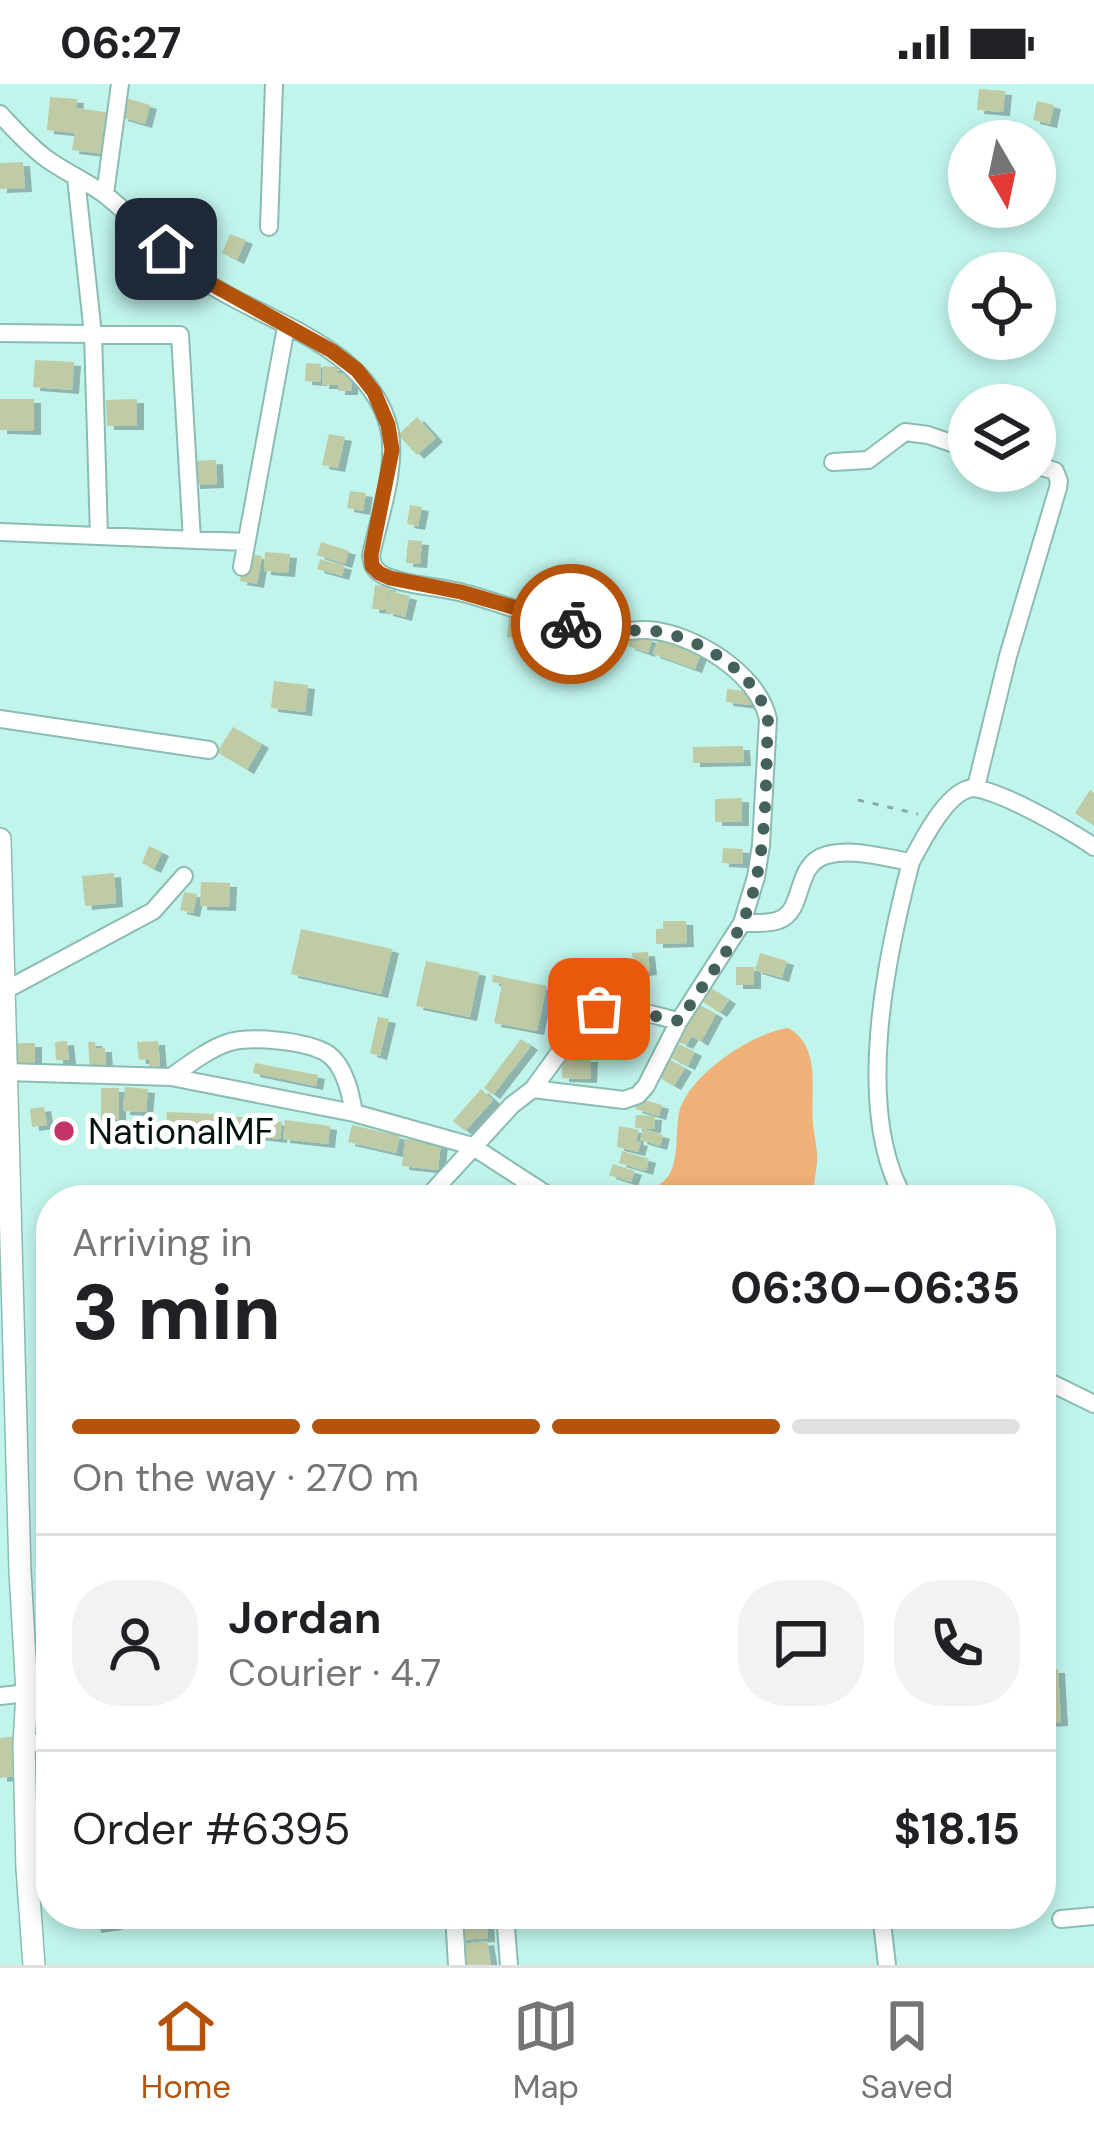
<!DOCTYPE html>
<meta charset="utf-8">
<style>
body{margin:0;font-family:"DM Sans",sans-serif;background:#f2f2f2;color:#202124;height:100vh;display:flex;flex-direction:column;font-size:45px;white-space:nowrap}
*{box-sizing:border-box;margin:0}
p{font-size:39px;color:#757577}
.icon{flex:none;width:66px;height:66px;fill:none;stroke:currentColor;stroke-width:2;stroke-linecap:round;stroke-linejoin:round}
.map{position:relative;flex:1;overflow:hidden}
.details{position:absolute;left:36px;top:1101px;width:1020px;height:744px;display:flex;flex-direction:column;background:#fff;border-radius:48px;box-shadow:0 6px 18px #0003}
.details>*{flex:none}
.needle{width:78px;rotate:171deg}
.fabs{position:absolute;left:948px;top:36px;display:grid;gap:24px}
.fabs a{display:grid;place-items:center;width:108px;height:108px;border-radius:50%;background:#fff;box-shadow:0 6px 18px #0003;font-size:60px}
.pin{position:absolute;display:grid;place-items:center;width:102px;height:102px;color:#fff;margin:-51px;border-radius:24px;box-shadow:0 6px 18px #0006}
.courier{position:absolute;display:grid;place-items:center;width:120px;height:120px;margin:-60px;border:9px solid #b45309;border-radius:50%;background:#fff;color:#222;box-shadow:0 3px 15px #0007}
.overview em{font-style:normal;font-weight:800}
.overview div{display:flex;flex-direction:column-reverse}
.overview{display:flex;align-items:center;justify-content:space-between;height:204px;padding:0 36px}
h1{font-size:78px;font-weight:800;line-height:90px}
.bar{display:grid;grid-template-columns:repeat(4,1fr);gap:18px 12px;align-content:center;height:144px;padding:0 36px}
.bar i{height:15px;border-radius:9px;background:#e0e0e0}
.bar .selected{background:#b45309}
.bar p{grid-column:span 4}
.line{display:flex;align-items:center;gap:30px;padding:0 36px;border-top:3px solid #e0e0e0}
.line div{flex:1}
.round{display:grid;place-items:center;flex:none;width:126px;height:126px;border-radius:48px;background:#f2f2f2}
.status{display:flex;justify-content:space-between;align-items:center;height:84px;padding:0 60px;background:#fff;direction:ltr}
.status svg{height:33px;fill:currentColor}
.tab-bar{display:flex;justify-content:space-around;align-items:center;height:168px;border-top:3px solid #e0e0e0;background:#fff;font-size:33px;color:#757577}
.tab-bar a{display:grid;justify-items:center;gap:6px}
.tab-bar .selected{color:#b45309}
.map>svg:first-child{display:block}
.green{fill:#efb178}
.building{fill:#becba5;filter:url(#shadow)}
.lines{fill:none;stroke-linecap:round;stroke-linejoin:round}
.minor-casing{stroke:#8abcb3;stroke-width:20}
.major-casing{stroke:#8abcb3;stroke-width:24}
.path{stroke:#82aba4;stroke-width:3;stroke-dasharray:6 9;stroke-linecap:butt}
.minor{stroke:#fff;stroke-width:16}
.major{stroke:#fff;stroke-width:21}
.done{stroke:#44615c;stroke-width:12;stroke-dasharray:0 21.6}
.route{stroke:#b45309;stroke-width:15}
.poi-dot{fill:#c03468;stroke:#fff;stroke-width:4.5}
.labels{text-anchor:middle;stroke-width:10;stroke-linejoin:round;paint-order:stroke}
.poi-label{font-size:36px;fill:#01120f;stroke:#fff;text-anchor:start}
</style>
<div class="status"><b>06:27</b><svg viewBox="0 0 49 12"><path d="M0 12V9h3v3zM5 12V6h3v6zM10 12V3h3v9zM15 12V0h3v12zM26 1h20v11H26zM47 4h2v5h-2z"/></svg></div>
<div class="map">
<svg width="1094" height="1881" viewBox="0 0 1094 1881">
<defs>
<filter id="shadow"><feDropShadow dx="7" dy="4" stdDeviation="0" flood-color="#0004"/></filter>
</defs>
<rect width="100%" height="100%" fill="#c1f5ec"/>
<path class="green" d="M788,944C822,962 810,1007 813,1040C814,1052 818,1066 817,1078C816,1091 813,1102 813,1116H636C644,1108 659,1103 667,1094C680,1077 675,1048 679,1029C687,992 752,949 788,944Z"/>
<path class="building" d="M979,5L1005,7L1003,28L977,26Z
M50,13L77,15L76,24L111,29L105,70L72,66L75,49L47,46Z
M126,14L150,21L145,40L121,33Z
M1037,17L1054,21L1050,40L1033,36Z
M23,78L25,104L0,105V79Z
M230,150L246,156L237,176L222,169Z
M35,276L74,278L72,306L33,303Z
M306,279L321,280L320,298L305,297Z
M323,282L338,283V289L352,290L351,307H338V301H322Z
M0,315H34V347L0,346Z
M137,315V342H107L106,316Z
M417,333L436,354L417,371L398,351Z
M329,350L345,353L338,384L322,381Z
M216,376L217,400L193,401V377Z
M350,407L366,409L363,427L347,424Z
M410,421L422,423L418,442L407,440Z
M408,456L422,457L420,480L406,479Z
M321,458L349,467L345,480L317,471Z
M265,468L290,470L288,489L264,487Z
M245,469L262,472L257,500L240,497Z
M320,475L345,482L342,492L317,485Z
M375,501L389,503L386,526L372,525Z
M390,507L410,512L405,533L386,528Z
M510,528L523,530L520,555L507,553Z
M632,549L652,556L648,569L628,562Z
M658,555L701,569L695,585L653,570Z
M274,597L308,601L305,628L271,624Z
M727,605L752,608L751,621L726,618Z
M233,643L262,660L247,686L217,668Z
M743,662L744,678L693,679V663Z
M1090,706L1094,709V742L1075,729Z
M742,714V738H715V715Z
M149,762L162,768L154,785L142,779Z
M723,764L743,765L742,780L722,779Z
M114,789L116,819L85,822L82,792Z
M201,798L230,799L229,823L200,822Z
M184,808L197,810L193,829L180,826Z
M663,837H686L687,859L656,860V845H663Z
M301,845L392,865L381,910L291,890Z
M648,868L650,887L634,889L632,869Z
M760,869L787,877L782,894L755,886Z
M630,875L632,901L614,902L612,876Z
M426,877L479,888L470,933L416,922Z
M736,883H754V901H736Z
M493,891L547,902L537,947L494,939L502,900L492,898Z
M711,904L729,916L720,929L702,917Z
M698,920L716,930L701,958L692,952L686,961L679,958Z
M378,933L389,935L380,972L370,969Z
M598,933L628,940L623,960L593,954Z
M521,955L531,962L493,1011L484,1004Z
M67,957L69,976H56L55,958Z
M158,957L160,982L149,983V975L139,976L137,958Z
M88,958H95L96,964H105L106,984L90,985Z
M16,959H35V980H16Z
M679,960L695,968L688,982L671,974Z
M562,974H591L590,995L562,994Z
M669,975L685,984L674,1002L658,993Z
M255,979L318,991L316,1002L253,989Z
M125,1003L148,1005L146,1028L123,1027Z
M101,1004H119V1036H101Z
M481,1005L493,1016L465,1047L453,1037Z
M638,1014L662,1021L659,1032L635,1025Z
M44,1023L47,1041L32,1043L30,1025Z
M167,1028L216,1030L215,1047L166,1045Z
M224,1031L282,1038L280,1055L222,1048Z
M636,1031L655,1032L654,1045L635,1044Z
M285,1036L330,1042L328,1060L283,1055Z
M352,1041L400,1052L396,1069L348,1058Z
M619,1042L639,1046L636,1057L641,1058L638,1068L617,1063Z
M644,1045L663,1051L660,1062L640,1056Z
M405,1055L441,1058L438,1086L402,1082Z
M622,1067L649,1075L646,1087L619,1079Z
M613,1080L635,1087L631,1098L609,1091Z
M1041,1585H1058L1061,1638L1041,1639Z
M17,1652L21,1691L0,1694V1654Z
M113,1830L115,1842L94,1845L92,1832Z
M130,1830H160L161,1836L131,1840Z
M487,1835L488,1854L459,1856L458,1838Z
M487,1857L491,1881H466L463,1860Z"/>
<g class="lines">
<defs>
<path id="minor" d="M0,30C15,46 29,62 47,75C66,89 91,99 109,114C140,139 167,171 199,194C263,238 368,260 389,344C398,381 379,434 371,471C372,482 375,487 385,492C410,503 441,502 467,510C508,521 561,543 601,548C617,550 633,545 648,546C693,549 758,589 768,635L761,761L756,793L742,839L679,937L646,1002L638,1011L624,1016L533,1005L512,1021L425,1116
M76,94L93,250L99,452
M105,110L120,0
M269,143L274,0
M0,249L180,251L192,456
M833,378L868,376L905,348L928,351L969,365
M0,448L246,458
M242,483L286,243
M0,635L209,666
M976,703L1008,572L1058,404L1059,397L1055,387L1035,381
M742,839C753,839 769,840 779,836C806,826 793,780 827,771C854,764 885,774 911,778C922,757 945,712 968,705C987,698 1075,749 1094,763
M4,907L153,827L184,792
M0,991L6,988L171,993L354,1029L472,1062L555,1116
M171,993C188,981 207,966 227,959C250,951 308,957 328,970C345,982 351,1011 354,1029
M533,1005L588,929C616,917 651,931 679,937
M905,1116C853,1028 886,873 911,778
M1041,1294L1094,1320
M0,1612L27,1609L51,1580
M24,1660L51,1657
M454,1830L457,1881
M505,1830L509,1881
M881,1830L887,1881
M1061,1835L1094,1832"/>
<path id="major" d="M0,755L20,1487L27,1609L24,1660L27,1785L34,1881"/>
</defs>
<use href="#minor" class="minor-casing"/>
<use href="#major" class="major-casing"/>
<path class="path" d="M858,716L918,730"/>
<use href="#minor" class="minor"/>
<use href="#major" class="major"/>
</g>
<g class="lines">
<path class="done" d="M571,540C583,543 595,548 608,548C623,548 639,545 655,547C700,554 757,588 768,635C765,697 769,784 741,841C725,874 699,905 680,937L613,924L599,925"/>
<path class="route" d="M166,165L197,192L332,267L357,286L374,308L388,341L392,366L371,471L372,482L379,489L390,494L461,508L571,540"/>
</g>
<circle class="poi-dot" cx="64" cy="1047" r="12"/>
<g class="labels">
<g class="poi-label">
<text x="88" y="1060">NationalMF</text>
</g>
</g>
</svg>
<div class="fabs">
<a><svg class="needle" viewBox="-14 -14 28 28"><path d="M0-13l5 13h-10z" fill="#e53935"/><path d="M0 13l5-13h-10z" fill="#757577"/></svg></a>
<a><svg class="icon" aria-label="locate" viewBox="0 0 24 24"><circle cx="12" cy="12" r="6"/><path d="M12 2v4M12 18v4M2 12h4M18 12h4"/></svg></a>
<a><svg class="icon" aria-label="layers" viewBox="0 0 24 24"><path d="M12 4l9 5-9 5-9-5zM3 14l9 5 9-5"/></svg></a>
</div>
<div class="pin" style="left:599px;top:925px;background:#ea580c"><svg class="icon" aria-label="bag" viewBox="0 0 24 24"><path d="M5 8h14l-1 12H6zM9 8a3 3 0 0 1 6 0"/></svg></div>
<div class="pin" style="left:166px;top:165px;background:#1f2937"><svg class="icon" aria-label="home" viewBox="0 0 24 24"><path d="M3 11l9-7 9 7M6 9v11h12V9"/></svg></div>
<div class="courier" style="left:571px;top:540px"><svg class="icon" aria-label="bike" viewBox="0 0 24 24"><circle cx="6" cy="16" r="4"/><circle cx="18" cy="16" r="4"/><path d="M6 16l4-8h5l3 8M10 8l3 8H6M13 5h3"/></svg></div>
<section class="details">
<div class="overview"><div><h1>3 min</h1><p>Arriving in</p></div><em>06:30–06:35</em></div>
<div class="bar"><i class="selected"></i><i class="selected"></i><i class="selected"></i><i></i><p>On the way · 270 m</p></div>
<div class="line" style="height:216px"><a class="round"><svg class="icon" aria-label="person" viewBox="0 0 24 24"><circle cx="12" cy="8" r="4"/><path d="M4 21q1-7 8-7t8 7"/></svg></a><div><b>Jordan</b><p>Courier · 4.7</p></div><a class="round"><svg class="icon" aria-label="chat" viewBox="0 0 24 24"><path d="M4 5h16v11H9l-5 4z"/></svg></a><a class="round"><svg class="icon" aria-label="phone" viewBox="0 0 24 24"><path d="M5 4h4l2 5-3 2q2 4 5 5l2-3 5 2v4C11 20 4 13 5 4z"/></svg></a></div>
<div class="line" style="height:156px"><div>Order #6395</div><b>$18.15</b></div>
</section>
</div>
<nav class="tab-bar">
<a class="selected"><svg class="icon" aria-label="home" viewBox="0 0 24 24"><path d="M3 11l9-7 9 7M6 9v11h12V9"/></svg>Home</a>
<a><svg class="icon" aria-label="map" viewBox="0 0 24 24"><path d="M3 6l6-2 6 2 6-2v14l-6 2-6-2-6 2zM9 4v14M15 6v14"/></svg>Map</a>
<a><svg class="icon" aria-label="saved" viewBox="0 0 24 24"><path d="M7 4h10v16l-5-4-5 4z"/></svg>Saved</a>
</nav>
